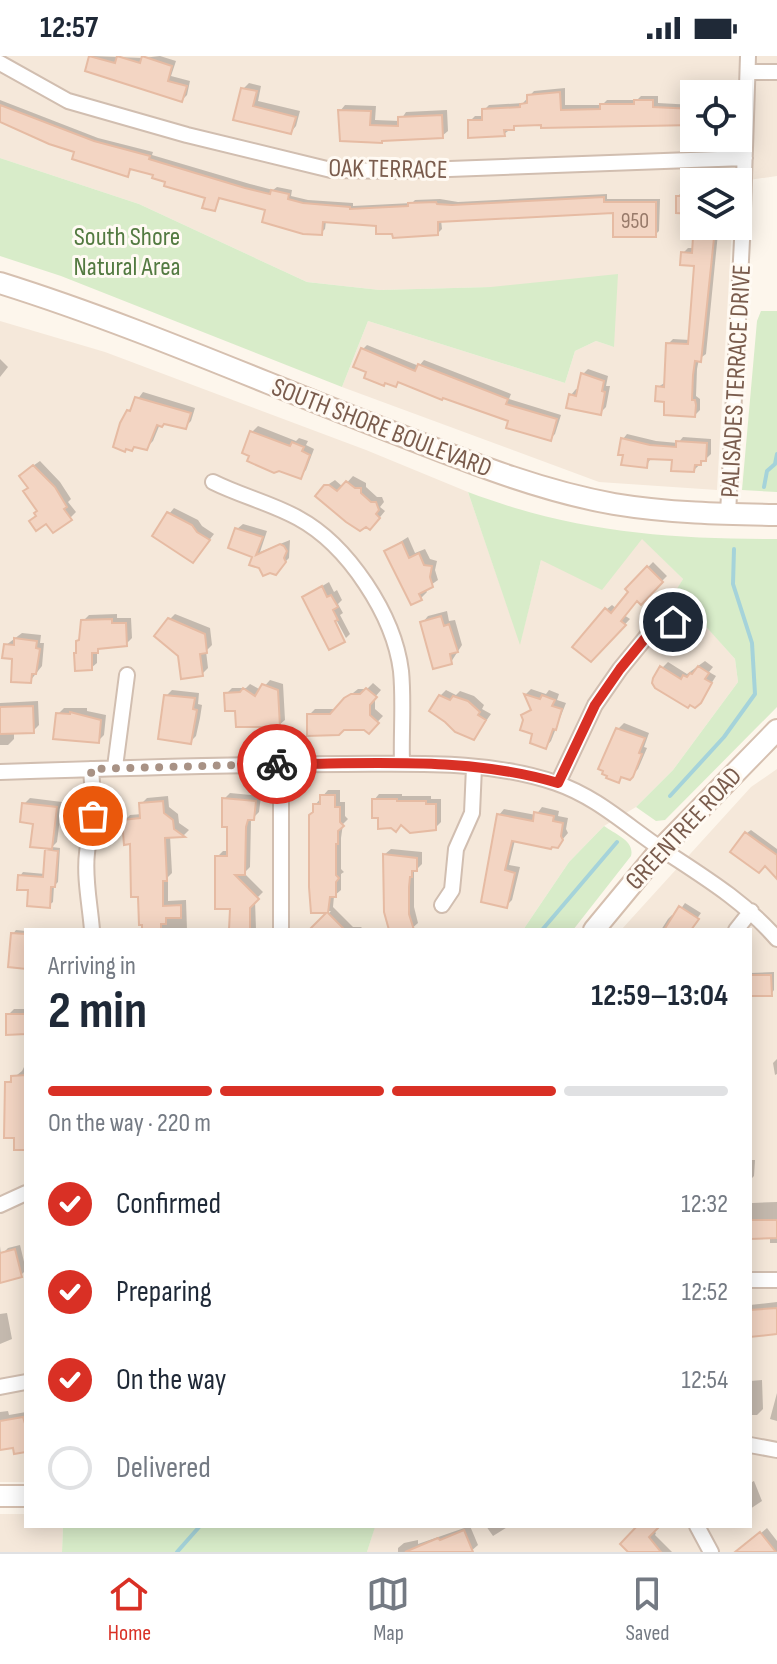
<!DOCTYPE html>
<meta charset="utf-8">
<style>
body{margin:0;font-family:"Sofia Sans Condensed",sans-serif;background:#f6f6f7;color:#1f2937;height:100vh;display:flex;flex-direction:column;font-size:30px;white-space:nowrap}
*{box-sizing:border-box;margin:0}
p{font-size:26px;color:#747a83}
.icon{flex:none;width:44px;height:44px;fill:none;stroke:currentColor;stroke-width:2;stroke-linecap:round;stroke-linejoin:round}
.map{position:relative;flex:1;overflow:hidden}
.details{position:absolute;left:24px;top:872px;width:728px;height:600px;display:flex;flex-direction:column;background:#fff;border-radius:0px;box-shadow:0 4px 20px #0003}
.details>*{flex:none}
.fabs{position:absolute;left:680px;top:24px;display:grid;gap:16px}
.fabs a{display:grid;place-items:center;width:72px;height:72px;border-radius:0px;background:#fff;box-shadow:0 4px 20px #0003;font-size:40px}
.pin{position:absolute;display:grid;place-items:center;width:68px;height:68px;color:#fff;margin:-34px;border:4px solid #fff;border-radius:50%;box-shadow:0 2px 8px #0007}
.courier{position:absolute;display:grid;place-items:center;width:80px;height:80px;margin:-40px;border:6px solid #d93025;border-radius:50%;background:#fff;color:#222;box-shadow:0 2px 10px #0007}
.headline em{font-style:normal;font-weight:700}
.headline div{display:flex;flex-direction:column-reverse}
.headline{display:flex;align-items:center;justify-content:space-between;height:136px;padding:0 24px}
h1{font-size:52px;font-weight:700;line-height:60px}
.bar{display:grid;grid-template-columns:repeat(4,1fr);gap:12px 8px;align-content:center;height:96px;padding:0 24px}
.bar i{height:10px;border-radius:6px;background:#e0e1e3}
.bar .current{background:#d93025}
.bar p{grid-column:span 4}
ol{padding:0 24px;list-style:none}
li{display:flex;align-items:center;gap:24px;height:88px}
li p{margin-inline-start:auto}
li .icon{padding:8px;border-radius:50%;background:#d93025;color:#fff;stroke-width:4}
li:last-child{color:#747a83}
li i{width:44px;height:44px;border:4px solid #e0e1e3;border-radius:50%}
.status{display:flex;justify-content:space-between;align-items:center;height:56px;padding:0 40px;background:#fff;direction:ltr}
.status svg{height:22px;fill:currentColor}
.menu{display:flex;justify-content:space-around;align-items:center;height:112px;border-top:2px solid #e0e1e3;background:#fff;font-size:22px;color:#747a83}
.menu a{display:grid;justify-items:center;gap:4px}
.menu .current{color:#d93025}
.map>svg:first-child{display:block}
.residential{fill:#f5e8da;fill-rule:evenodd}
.green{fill:#d8ecc9}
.shadow{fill:#0003}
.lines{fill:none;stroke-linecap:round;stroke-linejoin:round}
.stream{stroke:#a5d3da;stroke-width:4}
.building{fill:#f3d5c3;stroke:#e6bba3;stroke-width:2}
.street-casing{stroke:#d1beb0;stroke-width:18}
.secondary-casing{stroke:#d6c0b0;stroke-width:24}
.street{stroke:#fff;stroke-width:14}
.secondary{stroke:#fff;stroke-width:20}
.done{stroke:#a89285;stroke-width:8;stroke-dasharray:0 14.4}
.route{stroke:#d93025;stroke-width:10}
.labels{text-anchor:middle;stroke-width:6;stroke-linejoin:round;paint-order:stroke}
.number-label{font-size:22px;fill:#987a6a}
.street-label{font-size:26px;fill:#7a5c4d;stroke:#fffaf3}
.park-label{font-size:26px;fill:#537a41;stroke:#fffaf3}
</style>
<div class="status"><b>12:57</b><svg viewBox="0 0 49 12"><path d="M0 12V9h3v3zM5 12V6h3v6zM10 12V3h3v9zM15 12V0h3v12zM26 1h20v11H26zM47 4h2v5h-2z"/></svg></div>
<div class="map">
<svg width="777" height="1496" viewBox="0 0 777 1496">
<rect width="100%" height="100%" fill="#fdf6ec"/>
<path class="residential" d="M0,0H777V120L735,126H694V170H732L717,434L599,426L342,331L368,265L565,327L575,295L596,285L614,291L491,231L380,234L307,226L139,148L0,102ZM694,38H738V82H694Z
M0,265L105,296L366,394L468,436L520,587L541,504L642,482L683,523L676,536L735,603L738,626L673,714L636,751L604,770L569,806L523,874H26V1426H0Z
M777,713V1496H367L375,1470H750V874H621L751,731Z
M0,1458H26V1470H63L62,1496H0Z"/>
<path class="green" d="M0,102L139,148L307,226L380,234L491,231L618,218L614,291L596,285L575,295L565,327L368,265L342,331L61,220L0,200Z
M761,255H777V436L742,434L757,265Z
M468,436C574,476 665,483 777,483V651L665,764L656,765L636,751L673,714L738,626L735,603L675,536L683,523L642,483L602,534L541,504L520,589Z
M604,770C615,778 635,785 631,800L573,874H523L569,806Z
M63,1470H371L375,1471L367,1496H62Z"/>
<path class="shadow" d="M92,0L143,2L160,0L176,5L171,20L190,25L187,39L182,44L87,14Z
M249,27L261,30L258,45L300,55L296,70L291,76L235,62L243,33Z
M565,32V49H602L607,44H637L641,40H658V47L694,49V68H517L504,78L470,65L475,60H484V54L489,49L523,47L534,35Z
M0,44L98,82L153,96L152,99L250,128L273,134L277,131L292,134L291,140L308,144L353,147V150L412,147L415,144L440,143L458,146L607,138V143H660L659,175L655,179L615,155L441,164L442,173L438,177L378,168L326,165L325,173L321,177L267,152L221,140L215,153L207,141L155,118L132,112L127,119L76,95L0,64Z
M345,49L376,50L375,64L400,65L406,56L447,54L448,75L442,80L383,83L340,55Z
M683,135H694V158L678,140Z
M695,170H710V177H718L706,298L699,303L697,313L696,340L700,343V354L695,359L666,344L658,331L666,326L668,288L673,283L690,284L696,208L683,197L688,192H694Z
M367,289L419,310L424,304L511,338L509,343L561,359L555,378L550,383L510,364L399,325L395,329L369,315L363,293Z
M0,303L8,311L0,321Z
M588,313L608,320L606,330H610L606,351L600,357L571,339L576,333L579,334L583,318Z
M143,336L195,352L191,365L185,371L165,366L160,368L153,385L147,391L129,355Z
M258,370L296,385L299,382L308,385L306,389L314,393L306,414L300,420L252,399V376Z
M627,378L656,385L678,387L683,381L711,383V398L694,414L674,402L652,401L646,410L623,383Z
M40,405L60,426L71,443L68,446L76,456L70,462L38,459L39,454L30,432L27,414Z
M353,420L366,427V431L377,441H382L384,446L380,451L385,455L376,466L326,430L335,424L343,431Z
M174,452L198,464L202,470L214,478L198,499L169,458Z
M243,468L267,475L260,496L290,484L289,502L283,508L255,500L237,473Z
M408,481L415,497L425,493L430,503L437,505L435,514L438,524L425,533L427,536L421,542L386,495Z
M653,506L667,520L641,546L637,543L624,559L630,563L591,604L607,553L612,549L617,553L631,536L627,533Z
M329,526L334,536L337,534L342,544L338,548L343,557L340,559L350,578L346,582L332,556L304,541Z
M447,555L449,565L455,564L462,589L451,606L423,566L428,560Z
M117,558V562H131L132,582L126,588L101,591L97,595V607L91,612L81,582L83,565L89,559Z
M175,558L210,572L212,589L206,595L208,612L202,618L180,599L169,564Z
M22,577L41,579L40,587H44L42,610L30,625L6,589Z
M705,605L713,611L709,616L716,620L701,644L662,612L668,606L687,618Z
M270,624L283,628L285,664L279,669L237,653L226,638L232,632H246L250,628L261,634Z
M373,627L381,634L375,641V653L383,660L369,675L365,672L309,659L315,653H338L353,637L358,633H367Z
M531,633L546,638L549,634L559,638L557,644L566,647L551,685L546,691L524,659L533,652L526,638Z
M172,634L199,637L198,648L202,649L200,662L196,680L190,686L166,640Z
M446,634L456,639L460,635L474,640L484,649L482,653L491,658L474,682L440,640Z
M38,645L39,669L33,675L14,676V683L8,689H0V647Z
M64,652H87V655L106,659L104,679L98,685L58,658Z
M624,667L649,677L644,691L647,692L638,713L629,722L623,720L619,725L618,673Z
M328,734H340V746H345V760L348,763L343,768L341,782V813L344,816L341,818V834L334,840L333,851L353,871H362L359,874H312L331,855H312L315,749Z
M230,737L261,740L259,756L251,764L250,811L244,817L263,836L255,844L256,874H223L231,871L232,851L217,801L223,795H229V769L224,743Z
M379,738H402V740H431V743H441V766L435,772L402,767L374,744Z
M168,740L169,751L178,758L179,767L189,774L184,779L170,780L172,817L168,821V845L186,844L187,874H144L132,786L124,765L130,759L142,758L141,748L147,742Z
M30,742L62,746L57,786L52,791L60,792L58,826L54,830L53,846L49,849L20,820L23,816L45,818L47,794L50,791L24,748Z
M542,751L559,755L558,760L568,762L566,773L568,777L557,790L515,784L509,809L520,811L512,844L506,850L499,759L504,753L536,759Z
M751,774L777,793V820L747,777Z
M391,793L422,796V808L414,816V851L418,867L410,874L385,798Z
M685,847L701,857L689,874H661L668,863L672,859L675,861Z
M16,874L26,875V911L13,878Z
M774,916V934L771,938H750V917Z
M14,953H26V976L8,959Z
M777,1003V1018L775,1019L773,1007Z
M26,1007V1092L7,1027L22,1015Z
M750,1104H755L754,1120L751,1123L752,1147L777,1146V1187H770V1180L750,1181Z
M20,1189L26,1214L21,1219L0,1224V1190L1,1199L8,1192Z
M777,1246V1276L750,1278V1249Z
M7,1257L12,1283L0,1288V1258Z
M762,1324L763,1353L757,1359H750V1325Z
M777,1337V1365L770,1363Z
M8,1355L9,1359L26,1356V1394L14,1390L0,1392V1356Z
M754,1425L762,1445L750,1453V1427Z
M470,1470L478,1489L470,1496H398V1492L404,1487L418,1484V1488Z
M486,1470H509L493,1480Z
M640,1470H657L653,1474L656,1477L655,1479L672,1496H630Z
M767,1472L777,1485V1496H746L749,1487Z"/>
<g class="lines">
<path class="stream" d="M764,431L767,415L775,408L777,398
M670,740L724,681L755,638L752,587L733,528L734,493
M542,874L617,786
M177,1496L200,1470"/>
</g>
<path class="building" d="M89,0L115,7L117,0L140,7L142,0L172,10L168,25L187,30L182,46L85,15Z
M241,32L257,35L253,50L296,61L291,78L233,64Z
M560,36L561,54L600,53V48H634V44H653V51L694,53V69L541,72V69L514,70V74H504L505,80L468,82V64H482V53L520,51V48L527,47V39Z
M0,49L94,85L150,100L149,103L245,132L270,138L271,134L289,138L288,143L303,147L350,151V153L408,150V147L436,146L437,148L452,149L604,141V146H656V181H613V157L438,166V179L393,182L392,178H376V170L323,166L322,179L303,178L262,166L265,154L219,142L215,155L202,152L205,142L164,130L165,126L152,122L153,119L130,113L128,121L72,103L74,96L49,88L0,66Z
M338,54L371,55L370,69L398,70V61L442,59L443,82L382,85V87L340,85Z
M676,140H694V158L676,157Z
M693,181L714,182L701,306L695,305L693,319L692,344H695L696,349L695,361L664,359V346L655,345L656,330L664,331L666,287L688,288L694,210L680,209L681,196L692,197Z
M361,292L415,315L418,308L508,343L506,348L557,363L551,385L506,372L508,365L443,342L442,344L398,326L396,331L385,327L384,330L364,322L366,316L353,311Z
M581,317L604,325L602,335L605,336L601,359L566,352L569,338L576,340Z
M135,341L191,357L186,373L164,368L162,371L157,369L147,394L134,391L132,395L126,393L125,396L113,391L120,367L127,354L130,355Z
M250,375L290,390L292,386L304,391L302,395L310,399L301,423L279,415L274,417L247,405L249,400L242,397Z
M621,382L650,389L676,391V385L707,387L706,405H701V409H695L694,416L671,415L672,404L648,403L647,412L621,409L623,399H618Z
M33,409L55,431L67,451L64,453L72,464L53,477L46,468L36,475L29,465L36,460L34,457L37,455L23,435L28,432L19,420Z
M346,425L355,432H361V437L371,446H376L379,454L376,458L380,462L370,474L366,471L360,475L346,466L315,440L324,429H329L337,435Z
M167,456L192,469L197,476L210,484L193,507L152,480Z
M235,472L263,481L256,499L280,488L284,490L287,495L284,502L286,506L276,519L270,517L263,520L259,512L249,509L252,501L228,492Z
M402,486L409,502L419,497L424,509L432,510L430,521L433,531L419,538L422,544L411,549L384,495Z
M647,510L663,526L641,549L637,545L621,565L626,569L591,606L572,591L605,552L611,557L628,536L625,533Z
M322,530L327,541L331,539L338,551L333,554L338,564L335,565L345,586L329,594L302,541Z
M441,560L444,570L449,568L458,596L450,598L452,608L433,613L420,566Z
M168,562L205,578L207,597L200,598L203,620L181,623L178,600L154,580Z
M112,563V567H126L127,590L98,593V597H92V614L75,615L74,597H76V585L79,584L81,564Z
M14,582L37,585L36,592L40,593L36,618H32L31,627L11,626L12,603L2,602L4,588L14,589Z
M660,610L681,623L683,619L687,621L690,617L692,618L698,610L709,617L705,623L712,627L701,647L695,652L690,649L688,652L655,632L652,627L653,622Z
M262,628L278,634L280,671H236L235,655H225L224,637L240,636L243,632L255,640Z
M366,632L377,641L370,649V659L379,667L369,678L364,674H344L339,679L307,680V658H330L344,642L351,638H360Z
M524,638L540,643L542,639L555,644L552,650L562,653L556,674L553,673L546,693L530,687L532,678L520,674L523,664L521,659L531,654Z
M164,639L195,642L193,653L197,654L191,688L158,683Z
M439,639L450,644L453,640L468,645L480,656L478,659L486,664L474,684L455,676L445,666L429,655Z
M33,650L34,677L0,678V651Z
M70,656L101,664L99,687L53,683L56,657L70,658Z
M616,672L645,682L639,697L642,698L633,721L630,724L621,721L619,727L606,722L607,720L602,718L603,715L598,713Z
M320,739H335V751H340V766L344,770L338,775V788H336V819L339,822L336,826V841H330L328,857L345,874H309L326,857H311L309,831V759L313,756V748H320Z
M222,742L256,745L254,764H248L246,771L245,819H235L259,843L250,852V874H229L230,853H215V800H227V771H222Z
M372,743H397V745H426V748H436V774L410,777L401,769L396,776L391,772L378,773V762H372Z
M163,745L164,757L173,764L174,773L185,781L165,782L167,825H163V850L181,849V862H166V868H161V874H142V869H139L138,841H131L130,788L124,789L122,764L140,762L139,747Z
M22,747L57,751L52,793L30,791L33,768L20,766Z
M534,756L554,760L553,765L563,767L561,780L563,784L558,792L552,791L551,793L512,785L505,814L515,817L507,852L481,846L497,758L533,765Z
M745,776L777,799V823L765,810L759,817L730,796Z
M45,793L58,795L55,831H51L50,852L27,850L28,834H17L18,819L43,821Z
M383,798L417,802V815H412V821H410L409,831V858L414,874H389L384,856Z
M679,850L699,863L691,874H664Z
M11,877L26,878V913L8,911Z
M750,919H771L772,940H750Z
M6,958H26V978L6,979Z
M26,1019V1094H14V1082H4L5,1026H11V1020Z
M750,1164H777V1182L750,1183Z
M15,1193L22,1221L0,1227V1197Z
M777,1252V1278L750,1281V1254Z
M23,1361L26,1371V1396L14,1398L13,1392L0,1394V1365Z
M637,1470H660L649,1481L661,1496H628L620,1488Z
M464,1474L473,1496H405L438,1482L440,1484Z
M760,1476L776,1496H735Z"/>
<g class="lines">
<defs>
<path id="street" d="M0,7L68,45L187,79L331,114L396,115L745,102
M748,16H777
M213,426C241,440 271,447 298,462C348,489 394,559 401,615C404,645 401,678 402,708
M728,458L742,184L748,0
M115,711L127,619
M91,713C94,744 91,766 87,797C84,821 90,849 92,874
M0,716C115,712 230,708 345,708C414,708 489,704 556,727C597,741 627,770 663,794C704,821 744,845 777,883
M558,727L595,649L620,613L647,580L673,566
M442,849L452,834L456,793L472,757L474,711
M281,874V708
M736,874L751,855
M0,1149L26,1137
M750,1224H777
M0,1331L26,1326
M750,1389L777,1394
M697,1470L711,1496"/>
<path id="secondary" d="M0,227C131,268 257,324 384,373C459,402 535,434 614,448C668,457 723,458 777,459
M594,874L661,793L777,674
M0,1440H26"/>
</defs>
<use href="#street" class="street-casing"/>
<use href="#secondary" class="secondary-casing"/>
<use href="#street" class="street"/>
<use href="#secondary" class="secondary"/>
</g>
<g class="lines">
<path class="done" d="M93,760L91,713L277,708"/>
<path class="route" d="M277,708C370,708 468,700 558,727L595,649L620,613L647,580L673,566"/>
</g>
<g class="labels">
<g class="number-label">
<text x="635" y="172">950</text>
</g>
<g class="street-label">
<text transform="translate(388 112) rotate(1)" y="9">OAK TERRACE</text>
<text transform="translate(735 325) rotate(-87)" y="9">PALISADES TERRACE DRIVE</text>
<text transform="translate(382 371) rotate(21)" y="9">SOUTH SHORE BOULEVARD</text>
<text transform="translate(683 772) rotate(-47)" y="9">GREENTREE ROAD</text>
</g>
<g class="park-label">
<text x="127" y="189">South Shore<tspan x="127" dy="30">Natural Area</tspan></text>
</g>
</g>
</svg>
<div class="fabs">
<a><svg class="icon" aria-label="locate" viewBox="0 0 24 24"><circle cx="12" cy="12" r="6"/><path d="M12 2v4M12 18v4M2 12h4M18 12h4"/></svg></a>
<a><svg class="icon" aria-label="layers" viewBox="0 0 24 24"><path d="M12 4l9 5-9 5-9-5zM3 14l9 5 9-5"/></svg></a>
</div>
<div class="pin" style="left:93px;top:760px;background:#ea580c"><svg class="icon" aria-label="bag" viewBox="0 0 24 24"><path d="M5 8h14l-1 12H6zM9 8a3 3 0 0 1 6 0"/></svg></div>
<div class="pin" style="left:673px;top:566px;background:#1f2937"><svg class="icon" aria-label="home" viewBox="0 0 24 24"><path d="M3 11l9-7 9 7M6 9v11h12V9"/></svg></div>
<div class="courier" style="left:277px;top:708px"><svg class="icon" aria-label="bike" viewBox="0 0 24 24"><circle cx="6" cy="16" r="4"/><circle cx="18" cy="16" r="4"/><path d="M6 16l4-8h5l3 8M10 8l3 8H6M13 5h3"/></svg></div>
<section class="details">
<div class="headline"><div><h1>2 min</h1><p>Arriving in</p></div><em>12:59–13:04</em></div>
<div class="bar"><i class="current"></i><i class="current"></i><i class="current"></i><i></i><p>On the way · 220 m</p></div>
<ol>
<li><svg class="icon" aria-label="check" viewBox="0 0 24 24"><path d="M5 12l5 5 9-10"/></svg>Confirmed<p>12:32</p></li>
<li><svg class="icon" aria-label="check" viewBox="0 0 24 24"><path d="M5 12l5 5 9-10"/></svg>Preparing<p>12:52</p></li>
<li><svg class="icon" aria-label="check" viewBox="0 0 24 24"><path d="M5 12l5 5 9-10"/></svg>On the way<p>12:54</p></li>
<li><i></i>Delivered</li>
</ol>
</section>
</div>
<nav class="menu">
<a class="current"><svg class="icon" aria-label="home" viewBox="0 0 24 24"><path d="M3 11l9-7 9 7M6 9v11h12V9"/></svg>Home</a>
<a><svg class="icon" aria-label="map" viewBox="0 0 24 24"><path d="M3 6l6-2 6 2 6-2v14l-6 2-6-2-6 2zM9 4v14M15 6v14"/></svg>Map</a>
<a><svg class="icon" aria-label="saved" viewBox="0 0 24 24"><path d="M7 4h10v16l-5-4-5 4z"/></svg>Saved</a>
</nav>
